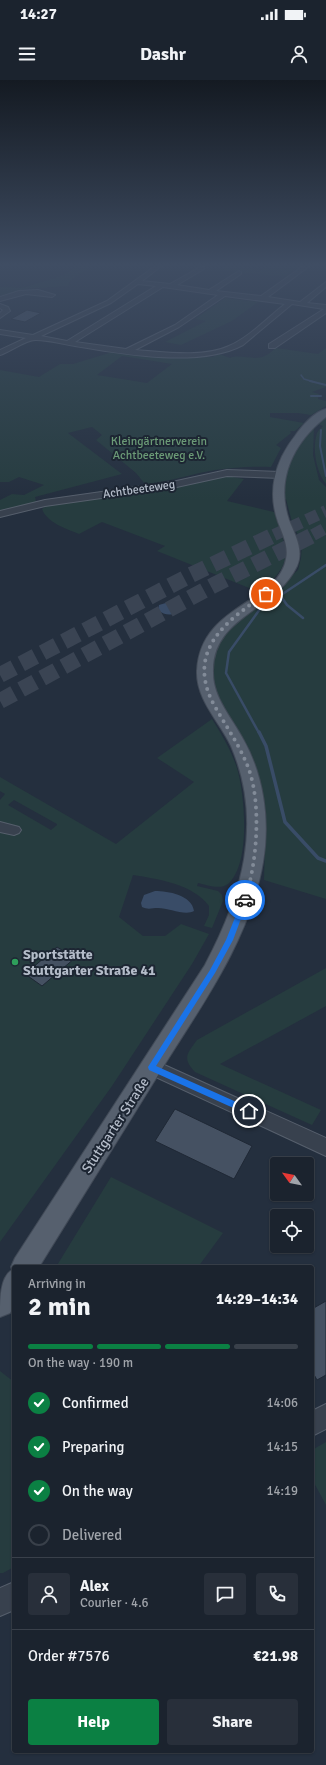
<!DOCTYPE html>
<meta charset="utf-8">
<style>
body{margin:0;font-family:Signika,sans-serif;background:#282f3a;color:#f1f3f6;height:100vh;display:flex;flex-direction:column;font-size:15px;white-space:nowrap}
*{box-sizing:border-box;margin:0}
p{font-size:13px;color:#a0a4aa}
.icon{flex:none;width:22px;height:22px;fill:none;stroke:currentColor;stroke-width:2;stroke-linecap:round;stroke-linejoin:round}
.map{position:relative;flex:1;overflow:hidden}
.panel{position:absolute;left:12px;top:1185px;width:302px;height:488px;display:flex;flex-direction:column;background:#1b232e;border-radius:4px;box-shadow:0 1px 3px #0004,0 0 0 1px #39404a}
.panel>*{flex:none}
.needle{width:26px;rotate:303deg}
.fabs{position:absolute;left:270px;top:1077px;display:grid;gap:8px}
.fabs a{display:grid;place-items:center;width:44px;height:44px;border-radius:4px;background:#1b232e;box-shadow:0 1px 3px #0004,0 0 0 1px #39404a;font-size:20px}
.pin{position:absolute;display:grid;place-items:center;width:34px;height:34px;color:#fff;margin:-17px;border:2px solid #fff;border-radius:50%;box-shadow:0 1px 4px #0007}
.courier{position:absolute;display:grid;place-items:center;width:40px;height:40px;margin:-20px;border:3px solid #1a73e8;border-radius:50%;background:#fff;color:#222;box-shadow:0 1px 5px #0007}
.overview em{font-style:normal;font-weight:700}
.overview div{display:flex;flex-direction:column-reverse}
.overview{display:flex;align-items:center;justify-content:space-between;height:68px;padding:0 16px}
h1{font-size:26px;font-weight:700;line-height:30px}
.bar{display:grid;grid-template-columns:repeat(4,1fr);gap:6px 4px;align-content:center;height:48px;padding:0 16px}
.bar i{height:5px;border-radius:3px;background:#39404a}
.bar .current{background:#0b8043}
.bar p{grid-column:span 4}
.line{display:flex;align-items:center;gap:10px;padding:0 16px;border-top:1px solid #39404a}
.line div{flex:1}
.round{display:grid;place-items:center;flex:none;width:42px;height:42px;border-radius:4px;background:#282f3a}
ol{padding:0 16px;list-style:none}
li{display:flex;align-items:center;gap:12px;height:44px}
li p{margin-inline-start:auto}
li .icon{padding:4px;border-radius:50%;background:#0b8043;color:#fff;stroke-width:4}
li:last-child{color:#a0a4aa}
li i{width:22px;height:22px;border:2px solid #39404a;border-radius:50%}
.cta{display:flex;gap:8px;margin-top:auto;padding:8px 16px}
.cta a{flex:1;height:46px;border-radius:4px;background:#0b8043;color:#fff;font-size:16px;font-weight:700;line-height:46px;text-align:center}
.cta a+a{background:#282f3a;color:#f1f3f6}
.status{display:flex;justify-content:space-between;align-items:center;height:28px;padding:0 20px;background:#1b232e;direction:ltr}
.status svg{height:11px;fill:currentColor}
header{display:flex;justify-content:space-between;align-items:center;height:52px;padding:0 16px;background:#1b232e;font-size:18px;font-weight:700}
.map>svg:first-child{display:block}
.green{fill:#263c3f;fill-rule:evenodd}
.water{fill:#394c67}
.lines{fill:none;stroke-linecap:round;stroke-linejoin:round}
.stream-far3{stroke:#394c67;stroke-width:1.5}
.stream-far2{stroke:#394c67;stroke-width:2}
.stream-far1{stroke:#394c67;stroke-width:2.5}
.stream{stroke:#394c67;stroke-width:3.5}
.building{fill:#455162;stroke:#1f2835}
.highway-tunnel-far1{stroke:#3a4453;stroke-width:12;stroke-dasharray:12 6;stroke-linecap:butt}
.highway-tunnel{stroke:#3a4453;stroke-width:16;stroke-dasharray:16 8;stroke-linecap:butt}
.minor-casing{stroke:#565f6c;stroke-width:2}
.major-casing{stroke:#414a57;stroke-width:2}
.minor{fill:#38414e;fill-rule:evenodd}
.major{fill:#56606e;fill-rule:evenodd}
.route{fill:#1a73e8}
.done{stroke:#828b98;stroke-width:4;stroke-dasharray:0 7.2}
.leisure-dot{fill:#2e9e5b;stroke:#1d2633;stroke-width:1.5}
.labels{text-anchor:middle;stroke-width:4;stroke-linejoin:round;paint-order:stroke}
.far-park-label{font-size:12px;fill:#6b9a76;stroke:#1d2633}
.far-street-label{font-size:12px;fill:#b4bcc9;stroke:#1d2633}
.poi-label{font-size:14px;font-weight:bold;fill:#b4bcc9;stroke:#1d2633;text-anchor:start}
.street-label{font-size:14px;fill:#b4bcc9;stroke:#1d2633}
</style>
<div class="status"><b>14:27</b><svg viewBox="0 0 49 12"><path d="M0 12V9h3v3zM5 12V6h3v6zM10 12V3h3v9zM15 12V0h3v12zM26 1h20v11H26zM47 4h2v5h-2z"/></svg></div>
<header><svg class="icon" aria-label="menu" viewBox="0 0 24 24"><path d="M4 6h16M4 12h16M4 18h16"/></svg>Dashr<svg class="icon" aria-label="person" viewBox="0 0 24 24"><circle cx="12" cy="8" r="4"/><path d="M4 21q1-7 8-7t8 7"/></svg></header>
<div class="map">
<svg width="326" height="1685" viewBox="0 0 326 1685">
<rect width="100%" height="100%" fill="#242f3e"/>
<path class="green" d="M82,184H94L70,201L68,206L24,209L0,216V207L22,208L59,197Z
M221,184L257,190L256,192H259L271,184H301L284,197L221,190L225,187Z
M225,218L258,222L232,241L181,265L165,262L206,241L195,239Z
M276,268L318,274L326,268V307L312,312L319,314L318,319L326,321V326L311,335L298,333H270V337L304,343L295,351H290L291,353L276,365L281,368L271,387C252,386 234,387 215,390C191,394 169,402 145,404L136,393L96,360L102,355L92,347L68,353L122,394L35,417L36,422L0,432V420L12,414L24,415L44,405L19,397L9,402H0V290L39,297L60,284H73L119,270L183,275L185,278L212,277L219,274L230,278C239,274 252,280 262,277C267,276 272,271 276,268ZM122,276L172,284L147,303L97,295Z
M326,335V404C316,392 312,368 317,353C318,350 321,348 323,346L318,344Z
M314,347L313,375L319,400L326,407V819L264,800L265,762L254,685L248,669L213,608L211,593L215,567L227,549L274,513L298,490L301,478L302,464L292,442L286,419H282V403L294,369Z
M228,396L244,399L227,421L274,432C288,474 295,482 259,512L157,471L165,466L102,442L79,454C67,449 47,443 42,429L49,424L187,404Z
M212,639C222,655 231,670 237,688C245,715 251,784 228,804C220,810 207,805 198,803L197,806L218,811L222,815L223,821L212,848L204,846L209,835V826C193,804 158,799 133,795L119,837L143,856H165L181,844L209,854L192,884L112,1006L0,1162V720L5,714L0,711V697L116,764L194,702L157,678ZM14,720L57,744V745L51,750L8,725Z
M326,888V926L220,984L321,1030L312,1045L195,992C182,978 187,974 197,960Z
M111,1097L223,1153L198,1187H56Z
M0,1291L14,1302V1487L3,1493H0Z
M326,1362V1425L312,1399V1370Z"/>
<path class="water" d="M169,522L179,524L181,530C174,536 165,536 158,530L159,525Z
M155,811C168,811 192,815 194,831C185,836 169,828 158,828C152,828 148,830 142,827L141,823L144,815Z"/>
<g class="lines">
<path class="stream-far3" d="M301,295L304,299L314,302"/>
<path class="stream-far2" d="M310,301L326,305
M311,316H321
M321,350L320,366L326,396"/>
<path class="stream-far1" d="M280,515L287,525L303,538
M259,653L226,593L229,572L260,529L326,485"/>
<path class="stream" d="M259,652L266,666L285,742L318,778L326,781"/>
</g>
<path class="building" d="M27,230L41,233L25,242L11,239Z
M57,867L75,878L42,906L25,894Z
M175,1029L252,1066L234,1099L155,1061Z
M326,1221V1295L317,1300L312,1291V1229Z"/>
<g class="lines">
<path class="highway-tunnel-far1" d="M274,455L326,431
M313,455L326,448"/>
<path class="highway-tunnel" d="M0,595L191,495L276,454
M0,621L214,505L315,454"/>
<defs>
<path id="minor" d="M158,184H164L142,201L170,204L202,186L204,187V189L177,205L209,210L239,191L241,192V194L216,211L261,216L306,184H312L268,217L300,222L326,202V207L307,223L326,225V233L275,268H269V264L324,229L292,224L243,265C200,288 122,274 75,266C62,264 49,260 36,260C27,259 10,272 0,275V270L26,258L0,254V250L33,255L107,221ZM138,204L156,206L67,261L41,256L111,223ZM163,207L218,215L175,245L126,269L75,262ZM225,216L285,224C268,237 250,257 229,266C203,278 163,272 135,270L179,247Z
M38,210L55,215L52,217L26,214L0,221V217L19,211Z
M0,224L8,227L10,231L0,238V233L3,230L0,228Z
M227,390L280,392L285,395L280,398L227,396L172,408L45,426L0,437V431L45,420L172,402Z
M0,742L19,747L21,750L19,753L14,755L0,752Z
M151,979L326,1058V1076L145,992L142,987L145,982Z
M326,1324V1349L312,1356V1331Z
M14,1502V1530L0,1536V1508Z"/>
<path id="major" d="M326,329V337C294,362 275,399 289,440C295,455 304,470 297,486C276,531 211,536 213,593C213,618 232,638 243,659C264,696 270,741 263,782C250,859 203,923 163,987C122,1054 80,1120 39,1187H14V1226L10,1233L0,1237C0,1220 0,1197 12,1190L11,1187L15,1178L205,885C242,815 264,743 231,666C220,642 196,620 197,591C200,524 278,524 286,479C289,466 282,453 278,442C267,411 275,381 295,356C302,346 314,332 326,329Z"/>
</defs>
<use href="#minor" class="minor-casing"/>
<use href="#major" class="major-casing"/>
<use href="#minor" class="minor"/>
<use href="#major" class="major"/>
</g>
<linearGradient id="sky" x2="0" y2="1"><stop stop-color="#141a22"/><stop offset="0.44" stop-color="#3f4d63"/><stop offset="1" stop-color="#3f4d63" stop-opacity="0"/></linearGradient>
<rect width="326" height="420" fill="url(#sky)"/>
<path class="route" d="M245,817L248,820L233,860L215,893L156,986L252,1029V1034L249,1035L149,990L148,987L210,890L226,860L242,820Z"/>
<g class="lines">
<path class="done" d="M245,820C257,782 262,724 248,687C239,664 225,645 213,623C186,570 227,540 266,514"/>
</g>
<circle class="leisure-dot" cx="15" cy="882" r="4"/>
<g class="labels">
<g class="far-park-label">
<text x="159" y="365">Kleingärtnerverein<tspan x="159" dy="14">Achtbeeteweg e.V.</tspan></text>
</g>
<g class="far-street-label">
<text transform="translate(139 409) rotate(-8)" y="4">Achtbeeteweg</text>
</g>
<g class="poi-label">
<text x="23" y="879">Sportstätte<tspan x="23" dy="16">Stuttgarter Straße 41</tspan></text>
</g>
<g class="street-label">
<text transform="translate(115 1045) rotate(-57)" y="5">Stuttgarter Straße</text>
</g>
</g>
</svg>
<div class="fabs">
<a><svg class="needle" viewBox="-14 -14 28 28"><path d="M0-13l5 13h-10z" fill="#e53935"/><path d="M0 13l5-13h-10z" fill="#a0a4aa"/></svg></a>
<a><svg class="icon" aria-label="locate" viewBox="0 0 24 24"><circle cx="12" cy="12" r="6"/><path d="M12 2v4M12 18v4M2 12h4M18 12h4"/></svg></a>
</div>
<div class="pin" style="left:266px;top:514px;background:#ea580c"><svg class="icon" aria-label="bag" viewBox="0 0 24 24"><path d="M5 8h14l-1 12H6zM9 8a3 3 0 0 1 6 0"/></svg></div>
<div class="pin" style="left:249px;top:1031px;background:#1f2937"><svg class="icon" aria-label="home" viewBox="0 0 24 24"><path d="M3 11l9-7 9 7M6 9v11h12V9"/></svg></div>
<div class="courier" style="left:245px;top:820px"><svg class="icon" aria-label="car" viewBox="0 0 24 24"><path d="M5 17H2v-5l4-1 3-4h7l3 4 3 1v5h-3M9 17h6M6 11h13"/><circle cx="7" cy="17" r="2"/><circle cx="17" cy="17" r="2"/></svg></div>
<section class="panel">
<div class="overview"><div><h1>2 min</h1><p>Arriving in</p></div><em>14:29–14:34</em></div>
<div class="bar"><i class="current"></i><i class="current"></i><i class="current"></i><i></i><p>On the way · 190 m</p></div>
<ol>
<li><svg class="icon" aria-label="check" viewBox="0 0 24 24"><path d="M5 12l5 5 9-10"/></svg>Confirmed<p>14:06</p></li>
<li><svg class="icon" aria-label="check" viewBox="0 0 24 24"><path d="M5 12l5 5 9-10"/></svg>Preparing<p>14:15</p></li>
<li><svg class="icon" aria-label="check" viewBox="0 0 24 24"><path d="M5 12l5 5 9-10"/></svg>On the way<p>14:19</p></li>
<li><i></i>Delivered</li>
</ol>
<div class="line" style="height:72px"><a class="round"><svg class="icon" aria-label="person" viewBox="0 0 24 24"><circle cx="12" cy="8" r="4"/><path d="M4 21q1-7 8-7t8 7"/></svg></a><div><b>Alex</b><p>Courier · 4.6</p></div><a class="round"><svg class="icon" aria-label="chat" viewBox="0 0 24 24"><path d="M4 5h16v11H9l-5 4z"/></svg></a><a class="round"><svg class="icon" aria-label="phone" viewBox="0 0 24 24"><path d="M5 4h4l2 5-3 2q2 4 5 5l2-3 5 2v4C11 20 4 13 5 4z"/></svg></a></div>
<div class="line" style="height:52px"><div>Order #7576</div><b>€21.98</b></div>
<div class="cta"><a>Help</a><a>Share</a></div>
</section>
</div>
